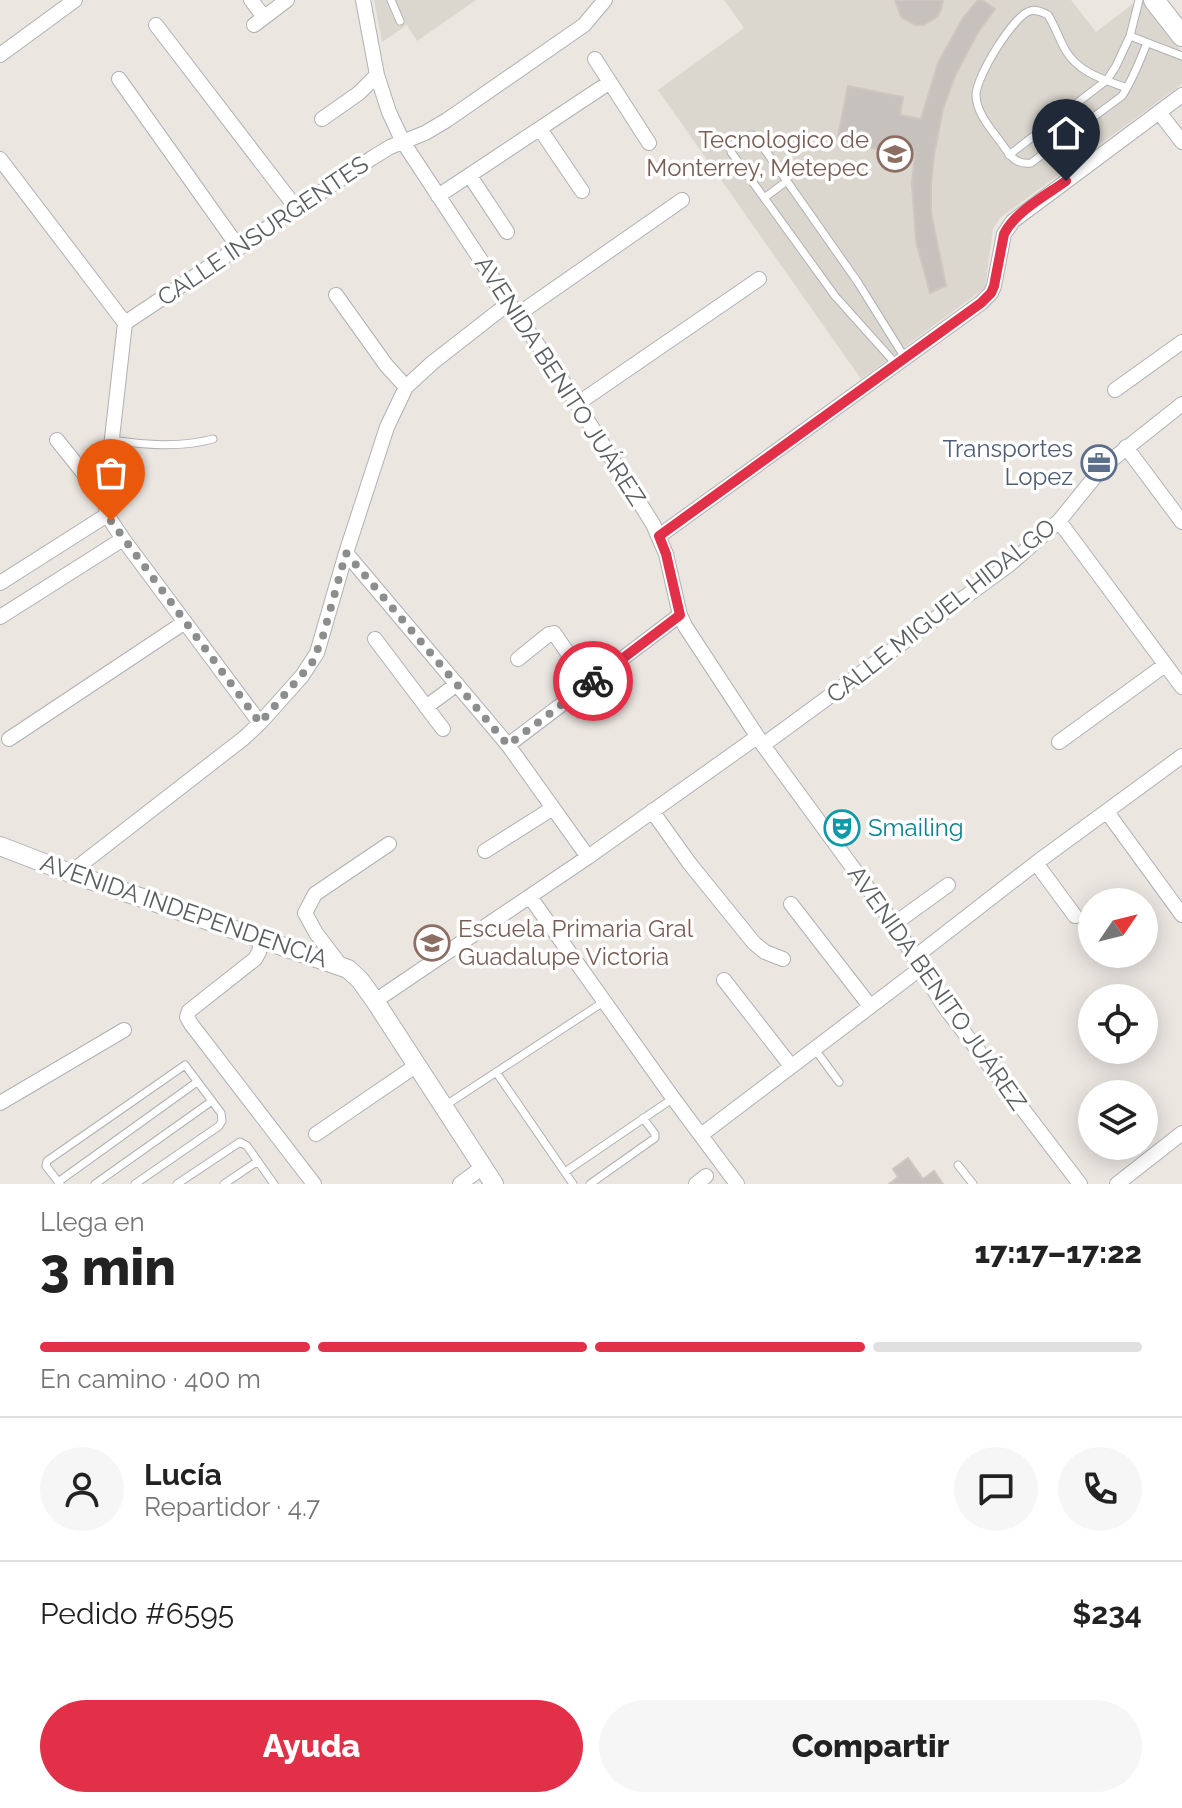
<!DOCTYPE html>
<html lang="es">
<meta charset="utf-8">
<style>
body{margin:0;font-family:Raleway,sans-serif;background:#f6f6f6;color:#222;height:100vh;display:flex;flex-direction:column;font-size:30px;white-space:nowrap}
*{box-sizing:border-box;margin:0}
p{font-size:26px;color:#767676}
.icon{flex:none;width:44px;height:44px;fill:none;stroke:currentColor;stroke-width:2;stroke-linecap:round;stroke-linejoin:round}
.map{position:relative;height:1184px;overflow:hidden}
.details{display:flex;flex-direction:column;background:#fff;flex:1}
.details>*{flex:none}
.needle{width:52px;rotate:55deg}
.buttons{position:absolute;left:1078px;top:888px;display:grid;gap:16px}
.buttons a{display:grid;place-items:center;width:80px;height:80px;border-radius:50%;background:#fff;box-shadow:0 4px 20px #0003;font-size:40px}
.pin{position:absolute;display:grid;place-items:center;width:68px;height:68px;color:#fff;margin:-82px -34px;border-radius:50% 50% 50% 0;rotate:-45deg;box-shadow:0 0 8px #0007}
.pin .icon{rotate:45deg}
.courier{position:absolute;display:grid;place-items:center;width:80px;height:80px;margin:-40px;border:6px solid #e13048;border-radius:50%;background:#fff;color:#222;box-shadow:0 2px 10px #0007}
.overview em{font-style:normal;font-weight:800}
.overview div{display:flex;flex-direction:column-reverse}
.overview{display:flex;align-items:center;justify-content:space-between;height:136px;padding:0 40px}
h1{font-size:52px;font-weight:800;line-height:60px}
.bar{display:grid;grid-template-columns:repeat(4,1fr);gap:12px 8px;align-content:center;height:96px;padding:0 40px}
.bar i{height:10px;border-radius:6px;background:#e0e0e0}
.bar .current{background:#e13048}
.bar p{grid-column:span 4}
.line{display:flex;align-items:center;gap:20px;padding:0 40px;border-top:2px solid #e0e0e0}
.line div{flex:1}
.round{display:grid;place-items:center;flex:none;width:84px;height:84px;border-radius:42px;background:#f6f6f6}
.primary-button{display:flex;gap:16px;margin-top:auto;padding:16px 40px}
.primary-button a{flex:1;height:92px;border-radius:48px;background:#e13048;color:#fff;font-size:32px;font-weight:800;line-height:92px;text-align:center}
.primary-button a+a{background:#f6f6f6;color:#222}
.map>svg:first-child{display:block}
.education{fill:#dbd6ce}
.building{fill:#c6c1bd;stroke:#cfc7bf;stroke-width:2}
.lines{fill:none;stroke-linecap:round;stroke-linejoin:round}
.service-casing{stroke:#aeb2b5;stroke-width:9}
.minor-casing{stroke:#aeb2b5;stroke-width:16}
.tertiary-casing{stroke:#aeb2b5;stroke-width:20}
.secondary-casing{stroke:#adb2b5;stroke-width:22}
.service{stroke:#fff;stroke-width:7}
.minor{stroke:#fff;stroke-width:14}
.tertiary{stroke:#fff;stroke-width:18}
.secondary{stroke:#fff;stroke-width:20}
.done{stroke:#8c8e8d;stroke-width:8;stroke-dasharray:0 14.4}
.route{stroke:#e13048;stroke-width:10}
.labels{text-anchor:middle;stroke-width:7;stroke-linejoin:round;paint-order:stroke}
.education-label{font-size:24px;fill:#785e54;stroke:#fff;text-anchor:end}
.street-label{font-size:24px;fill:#595e60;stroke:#fff}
.service-label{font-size:24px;fill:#4e5e75;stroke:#fff;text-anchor:end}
.culture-label{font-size:24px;fill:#0d838f;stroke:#fff;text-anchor:start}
</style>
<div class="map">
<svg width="1182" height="1184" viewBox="0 0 1182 1184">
<rect width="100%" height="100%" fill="#ebe6e0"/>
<path class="education" d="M374,0H476L417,41L407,25L382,42Z
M724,0H1071L1096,32L1138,0H1143L1182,52V84L1000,218L993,229L985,288L861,379L658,90L744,28Z"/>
<path class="building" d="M895,0H943L941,10L937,17L923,25H915L901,17Z
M978,0H982L995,9L977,34L955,76L943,109L934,155L931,185V213L946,286L930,293L916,241L912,184L915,152L894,148L893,152L837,141L848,86L903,97L900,115L921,119L938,63L963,18Z
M908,1158L923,1179L934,1171L943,1184H889L898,1177L893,1169Z"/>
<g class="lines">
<defs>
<path id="service" d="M391,0L400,21
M1139,0L1130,36L1182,56
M1127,88C1105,80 1079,73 1066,51C1059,39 1055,26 1048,15C1042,12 1036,9 1030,11C1013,16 976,77 976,95C976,113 992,130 1002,144C1010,156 1016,165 1031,163L1122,96C1133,79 1140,61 1147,43
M1009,155L1107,80L1116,66L1130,36
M764,198L787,181
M896,364L835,296L731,152V148C735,141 744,135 752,135L758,140L857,281L905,358
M112,440C146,445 179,448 213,439
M814,1048L839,1082
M496,1072L573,1184
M446,1105L605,1001
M958,1165L973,1184
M565,1172L672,1099
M58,1182L197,1082
M60,1184L46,1166L47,1161L185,1065L221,1113L222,1121L219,1126L135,1184
M95,1184L212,1101
M177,1184L240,1142L247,1146L274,1184
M224,1184L258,1161
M590,1184L655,1138V1134L643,1118"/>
<path id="minor" d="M251,0L264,17
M363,0L377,75L389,112L403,142L509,303L562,380L653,524L666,554L680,615L685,626L763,745L894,924L944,1006L1080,1184
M156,25L297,209
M254,25L287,0
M0,55L75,0
M595,59L649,143
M119,79L239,248
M1159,112L1182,142
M322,119L359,93L377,75
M540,129L582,191
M0,159L125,323
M470,176L507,232
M438,196L610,82
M336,295L386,365L406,387
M517,315L682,200
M125,323L372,158L390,147L425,133L447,120L584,25L605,0
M125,323L105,500L107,515L123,539L260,723
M1115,390L1182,342
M577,404L759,279
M57,440L105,500
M1126,447L1182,522
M1059,521L1182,687
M659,536L981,303L991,293L994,286L1004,234L1013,221L1182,95
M346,553L508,745L588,857
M0,583L107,515
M0,617L123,539
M375,639L443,729
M518,659L549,634L554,633L589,684
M426,707L457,684
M9,739L185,622
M1059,742L1165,665
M508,745L680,615
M763,745L1010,564L1059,521L1098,473L1114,458L1182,404
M652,811L690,864L754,943L765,952L783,959
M1107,812L1182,915
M485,851L553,808
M1036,863L1075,916
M70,873L244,738L260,723L302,676L317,653L346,553L387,427L406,387L432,363L509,303
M530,897L673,1098L737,1184
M791,904L870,1006
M894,924L948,885
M262,938L259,952L255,959L189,1011L187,1017L191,1024L314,1184
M915,957L1036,863L1182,756
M341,966L316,933L305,913L315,894L389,844
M724,980L791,1066
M375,1001L588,857L757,737
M0,1103L124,1030
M316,1134L417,1065
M701,1135L921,968
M460,1184L483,1167
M696,1184L706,1176
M1117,1184L1182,1133"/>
<path id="tertiary" d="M0,846L70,873L348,969L360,980L375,1001L494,1184"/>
<path id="secondary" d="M1154,0L1182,36"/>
</defs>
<use href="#service" class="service-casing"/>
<use href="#minor" class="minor-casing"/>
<use href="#tertiary" class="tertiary-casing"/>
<use href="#secondary" class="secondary-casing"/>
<use href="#service" class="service"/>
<use href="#minor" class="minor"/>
<use href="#tertiary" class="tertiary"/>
<use href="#secondary" class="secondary"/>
</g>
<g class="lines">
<path class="done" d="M111,521L260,723L312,663L323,636L346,553L508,745L593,681"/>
<path class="route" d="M593,681L680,615L666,554L659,536L981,303L991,293L994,286L1004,234C1016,211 1045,196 1066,181"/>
</g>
<defs>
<symbol id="university-ring" viewBox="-11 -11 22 22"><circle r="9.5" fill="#fff" stroke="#8d6e63" stroke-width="1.5"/><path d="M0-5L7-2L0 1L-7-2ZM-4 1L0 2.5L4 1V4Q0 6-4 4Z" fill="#8d6e63"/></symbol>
<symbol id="office-ring" viewBox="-11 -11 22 22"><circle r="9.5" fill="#fff" stroke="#5c6f8a" stroke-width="1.5"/><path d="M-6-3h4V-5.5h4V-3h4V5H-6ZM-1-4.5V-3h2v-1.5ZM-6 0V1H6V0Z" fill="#5c6f8a"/></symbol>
<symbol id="theatre-ring" viewBox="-11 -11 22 22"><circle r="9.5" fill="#fff" stroke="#0f9aa8" stroke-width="1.5"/><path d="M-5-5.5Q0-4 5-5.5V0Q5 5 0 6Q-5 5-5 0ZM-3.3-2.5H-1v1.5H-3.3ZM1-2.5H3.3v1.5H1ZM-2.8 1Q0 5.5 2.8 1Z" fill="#0f9aa8"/></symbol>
<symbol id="school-ring" viewBox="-11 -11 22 22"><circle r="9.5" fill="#fff" stroke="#8d6e63" stroke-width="1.5"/><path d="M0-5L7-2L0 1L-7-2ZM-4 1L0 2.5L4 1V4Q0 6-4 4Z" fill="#8d6e63"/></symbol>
</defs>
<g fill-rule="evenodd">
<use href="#university-ring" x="875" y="134" width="40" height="40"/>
<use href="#office-ring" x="1079" y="443" width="40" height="40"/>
<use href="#theatre-ring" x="822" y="808" width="40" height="40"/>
<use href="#school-ring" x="412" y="923" width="40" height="40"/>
</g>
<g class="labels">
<g class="education-label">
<text x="869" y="148">Tecnologico de<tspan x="869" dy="28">Monterrey, Metepec</tspan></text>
<text x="458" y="937" text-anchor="start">Escuela Primaria Gral<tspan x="458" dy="28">Guadalupe Victoria</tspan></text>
</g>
<g class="street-label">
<text transform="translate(263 231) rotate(-34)" y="8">CALLE INSURGENTES</text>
<text transform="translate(560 381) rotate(57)" y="8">AVENIDA BENITO JUÁREZ</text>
<text transform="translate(941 611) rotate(-38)" y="8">CALLE MIGUEL HIDALGO</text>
<text transform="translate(184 911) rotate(19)" y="8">AVENIDA INDEPENDENCIA</text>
<text transform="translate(937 988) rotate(55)" y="8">AVENIDA BENITO JUÁREZ</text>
</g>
<g class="service-label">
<text x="1073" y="457">Transportes<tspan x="1073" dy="28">Lopez</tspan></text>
</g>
<g class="culture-label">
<text x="868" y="836">Smailing</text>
</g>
</g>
</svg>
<div class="buttons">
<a><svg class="needle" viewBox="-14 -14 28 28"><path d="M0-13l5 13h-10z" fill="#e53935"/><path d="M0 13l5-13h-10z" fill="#767676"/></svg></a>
<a><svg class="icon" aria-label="locate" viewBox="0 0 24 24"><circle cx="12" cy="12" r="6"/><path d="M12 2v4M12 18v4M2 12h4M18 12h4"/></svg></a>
<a><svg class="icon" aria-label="layers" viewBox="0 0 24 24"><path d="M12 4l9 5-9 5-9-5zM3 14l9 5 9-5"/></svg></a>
</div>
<div class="pin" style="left:111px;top:521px;background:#ea580c"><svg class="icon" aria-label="bag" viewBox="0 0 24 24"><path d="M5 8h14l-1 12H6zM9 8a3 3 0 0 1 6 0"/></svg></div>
<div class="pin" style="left:1066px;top:181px;background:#1f2937"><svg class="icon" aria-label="home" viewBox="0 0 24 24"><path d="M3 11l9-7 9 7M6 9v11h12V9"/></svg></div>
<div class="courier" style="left:593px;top:681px"><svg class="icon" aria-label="bike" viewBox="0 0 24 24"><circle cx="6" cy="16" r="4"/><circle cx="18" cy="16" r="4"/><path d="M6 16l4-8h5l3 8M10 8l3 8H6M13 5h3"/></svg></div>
</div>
<section class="details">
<div class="overview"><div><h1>3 min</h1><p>Llega en</p></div><em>17:17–17:22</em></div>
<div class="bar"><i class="current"></i><i class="current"></i><i class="current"></i><i></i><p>En camino · 400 m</p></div>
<div class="line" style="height:144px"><a class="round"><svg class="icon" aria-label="person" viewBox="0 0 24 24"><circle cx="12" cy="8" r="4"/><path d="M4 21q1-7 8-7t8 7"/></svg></a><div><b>Lucía</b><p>Repartidor · 4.7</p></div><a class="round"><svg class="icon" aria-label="chat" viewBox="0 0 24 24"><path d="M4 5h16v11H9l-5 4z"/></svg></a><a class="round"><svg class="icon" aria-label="phone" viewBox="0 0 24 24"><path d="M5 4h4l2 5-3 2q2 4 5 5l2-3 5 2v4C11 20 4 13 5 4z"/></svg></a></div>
<div class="line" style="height:104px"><div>Pedido #6595</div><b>$234</b></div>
<div class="primary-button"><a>Ayuda</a><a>Compartir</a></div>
</section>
